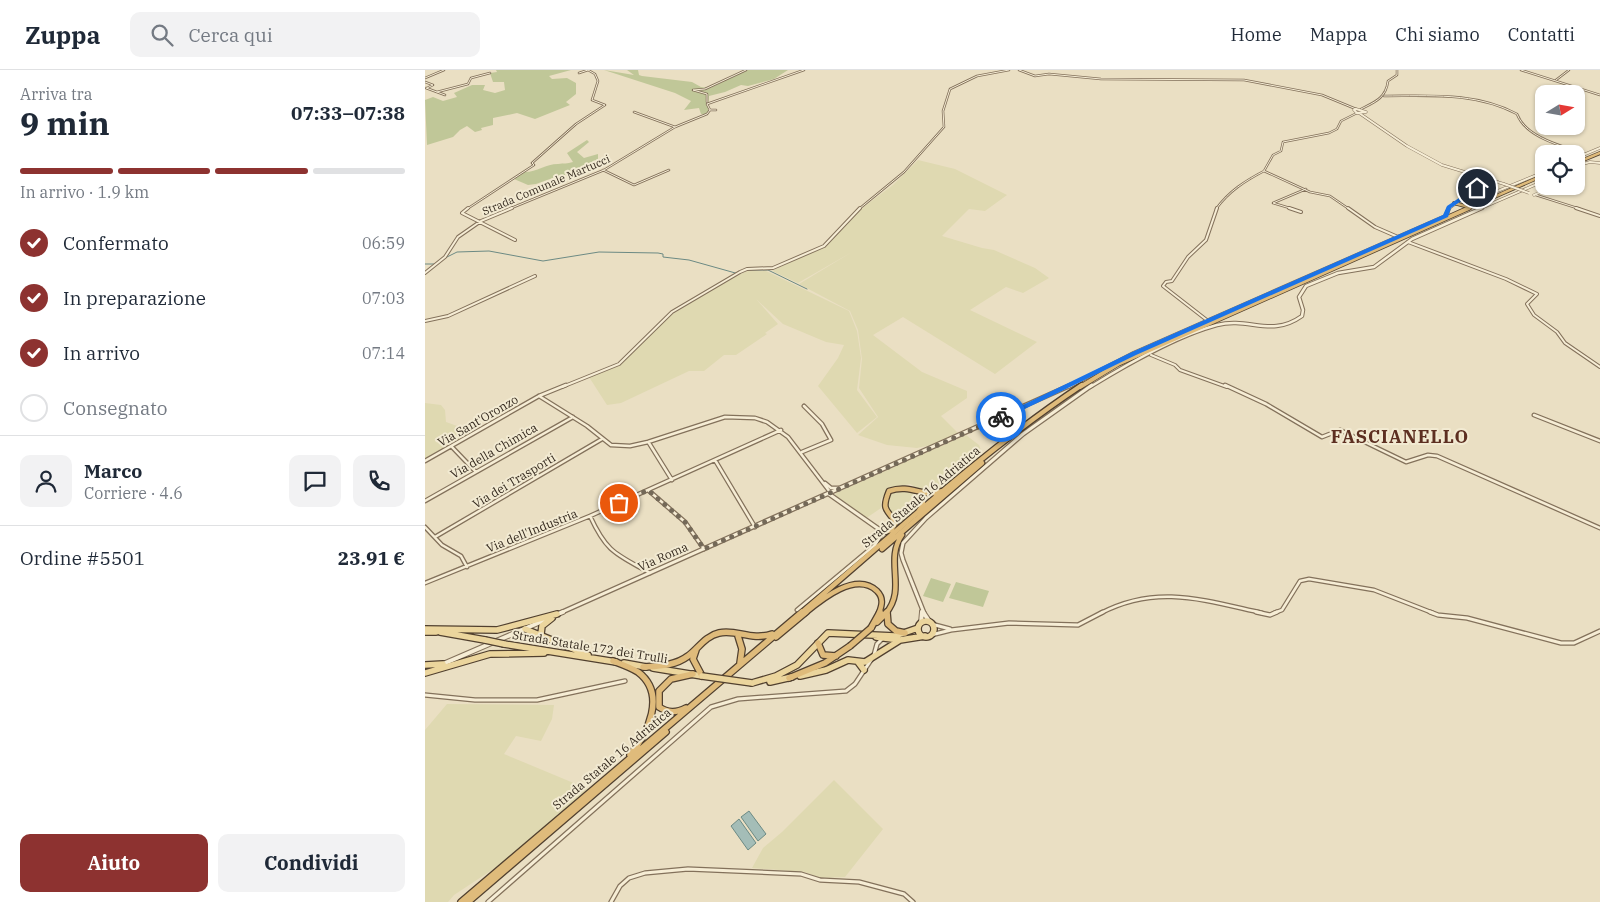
<!DOCTYPE html>
<html lang="it">
<meta charset="utf-8">
<style>
body{margin:0;font-family:"IBM Plex Serif",serif;background:#f2f2f3;color:#1f2937;height:100vh;display:flex;flex-direction:column;font-size:19px;white-space:nowrap}
*{box-sizing:border-box;margin:0}
p{font-size:16px;color:#747a83}
.icon{flex:none;width:28px;height:28px;fill:none;stroke:currentColor;stroke-width:2;stroke-linecap:round;stroke-linejoin:round}
.map{position:relative;flex:1;overflow:hidden}
.sheet{display:flex;flex-direction:column;background:#fff;width:425px}
.sheet>*{flex:none}
.needle{width:32px;rotate:79deg}
.buttons{position:absolute;left:1110px;top:15px;display:grid;gap:10px}
.buttons a{display:grid;place-items:center;width:50px;height:50px;border-radius:10px;background:#fff;box-shadow:0 1px 4px #0004;font-size:25px}
.pin{position:absolute;display:grid;place-items:center;width:42px;height:42px;color:#fff;margin:-21px;border:2px solid #fff;border-radius:50%;box-shadow:0 1px 5px #0007}
.courier{position:absolute;display:grid;place-items:center;width:50px;height:50px;margin:-25px;border:4px solid #1a73e8;border-radius:50%;background:#fff;color:#222;box-shadow:0 1px 6px #0007}
.head em{font-style:normal;font-weight:700}
.head div{display:flex;flex-direction:column-reverse}
.head{display:flex;align-items:center;justify-content:space-between;height:85px;padding:0 20px}
h1{font-size:32px;font-weight:700;line-height:38px}
.bar{display:grid;grid-template-columns:repeat(4,1fr);gap:8px 5px;align-content:center;height:60px;padding:0 20px}
.bar i{height:6px;border-radius:4px;background:#e0e1e3}
.bar .active{background:#8d3230}
.bar p{grid-column:span 4}
.line{display:flex;align-items:center;gap:12px;padding:0 20px;border-top:1px solid #e0e1e3}
.line div{flex:1}
.round{display:grid;place-items:center;flex:none;width:52px;height:52px;border-radius:10px;background:#f2f2f3}
ol{padding:0 20px;list-style:none}
li{display:flex;align-items:center;gap:15px;height:55px}
li p{margin-inline-start:auto}
li .icon{padding:5px;border-radius:50%;background:#8d3230;color:#fff;stroke-width:4}
li:last-child{color:#747a83}
li i{width:28px;height:28px;border:2px solid #e0e1e3;border-radius:50%}
.button{display:flex;gap:10px;margin-top:auto;padding:10px 20px}
.button a{flex:1;height:58px;border-radius:10px;background:#8d3230;color:#fff;font-size:20px;font-weight:700;line-height:58px;text-align:center}
.button a+a{background:#f2f2f3;color:#1f2937}
header{display:flex;align-items:center;gap:30px;box-sizing:border-box;height:70px;padding:0 25px;background:#fff;border-bottom:1px solid #e0e1e3}
header strong{font-size:24px}
nav{display:flex;gap:28px;margin-inline-start:auto;font-size:18px}
.search{width:350px;height:45px;background:#f2f2f3;display:flex;align-items:center;gap:12px;box-sizing:border-box;padding:0 18px;border-radius:10px;color:#747a83;font-size:19px}
main{display:flex;flex:1;min-height:0}
.map>svg:first-child{display:block}
.farmland{fill:#dfd9b1}
.green{fill:#c0c798}
.water{fill:#a4bdb7;stroke:#6c8a84}
.lines{fill:none;stroke-linecap:round;stroke-linejoin:round}
.stream{stroke:#6c8a84;stroke-width:1}
.minor-far3-casing{stroke:#83715b;stroke-width:2.5}
.minor-far2-casing{stroke:#83715b;stroke-width:4}
.minor-far1-casing{stroke:#83715b;stroke-width:5}
.minor-casing{stroke:#83715b;stroke-width:5.5}
.tertiary-far3-casing{stroke:#83715b;stroke-width:3}
.tertiary-far2-casing{stroke:#83715b;stroke-width:4.5}
.tertiary-far1-casing{stroke:#83715b;stroke-width:5.5}
.tertiary-casing{stroke:#83715b;stroke-width:6}
.primary-casing{stroke:#51402f;stroke-width:8}
.trunk-far3-casing{stroke:#51402f;stroke-width:4}
.trunk-far2-casing{stroke:#51402f;stroke-width:5.5}
.trunk-far1-casing{stroke:#51402f;stroke-width:7}
.trunk-casing{stroke:#51402f;stroke-width:8}
.minor-far3{stroke:#f6edd5;stroke-width:1}
.minor-far2{stroke:#f6edd5;stroke-width:2}
.minor-far1{stroke:#f6edd5;stroke-width:2.5}
.minor{stroke:#f6edd5;stroke-width:3}
.tertiary-far3{stroke:#f6edd5;stroke-width:2}
.tertiary-far2{stroke:#f6edd5;stroke-width:2.5}
.tertiary-far1{stroke:#f6edd5;stroke-width:3}
.tertiary{stroke:#f6edd5;stroke-width:4}
.primary{stroke:#ebd59d;stroke-width:5.5}
.trunk-far3{stroke:#dfbb7b;stroke-width:2.5}
.trunk-far2{stroke:#dfbb7b;stroke-width:4}
.trunk-far1{stroke:#dfbb7b;stroke-width:4.5}
.trunk{stroke:#dfbb7b;stroke-width:5.5}
.tertiary-bridge-casing{stroke:#83715b;stroke-width:3;stroke-linecap:butt}
.primary-bridge-casing{stroke:#51402f;stroke-width:8;stroke-linecap:butt}
.trunk-bridge-casing{stroke:#51402f;stroke-width:8;stroke-linecap:butt}
.tertiary-bridge{stroke:#f6edd5;stroke-width:2}
.primary-bridge{stroke:#ebd59d;stroke-width:5.5}
.trunk-bridge{stroke:#dfbb7b;stroke-width:5.5}
.route{fill:#1a73e8}
.done{stroke:#746958;stroke-width:5;stroke-dasharray:0 9}
.labels{text-anchor:middle;stroke-width:4;stroke-linejoin:round;paint-order:stroke}
.far-street-label{font-size:11px;fill:#34291e;stroke:#f2ead2}
.street-label{font-size:12px;fill:#34291e;stroke:#f2ead2}
.district-label{font-size:18px;font-weight:bold;letter-spacing:1px;fill:#5d2f21;stroke:#f2ead2}
</style>
<header>
<strong>Zuppa</strong>
<div class="search"><svg class="icon" aria-label="search" viewBox="0 0 24 24"><circle cx="10" cy="10" r="6"/><path d="M15 15l6 6"/></svg>Cerca qui</div>
<nav><a>Home</a><a>Mappa</a><a>Chi siamo</a><a>Contatti</a></nav>
</header>
<main>
<section class="sheet">
<div class="head"><div><h1>9 min</h1><p>Arriva tra</p></div><em>07:33–07:38</em></div>
<div class="bar"><i class="active"></i><i class="active"></i><i class="active"></i><i></i><p>In arrivo · 1.9 km</p></div>
<ol>
<li><svg class="icon" aria-label="check" viewBox="0 0 24 24"><path d="M5 12l5 5 9-10"/></svg>Confermato<p>06:59</p></li>
<li><svg class="icon" aria-label="check" viewBox="0 0 24 24"><path d="M5 12l5 5 9-10"/></svg>In preparazione<p>07:03</p></li>
<li><svg class="icon" aria-label="check" viewBox="0 0 24 24"><path d="M5 12l5 5 9-10"/></svg>In arrivo<p>07:14</p></li>
<li><i></i>Consegnato</li>
</ol>
<div class="line" style="height:90px"><a class="round"><svg class="icon" aria-label="person" viewBox="0 0 24 24"><circle cx="12" cy="8" r="4"/><path d="M4 21q1-7 8-7t8 7"/></svg></a><div><b>Marco</b><p>Corriere · 4.6</p></div><a class="round"><svg class="icon" aria-label="chat" viewBox="0 0 24 24"><path d="M4 5h16v11H9l-5 4z"/></svg></a><a class="round"><svg class="icon" aria-label="phone" viewBox="0 0 24 24"><path d="M5 4h4l2 5-3 2q2 4 5 5l2-3 5 2v4C11 20 4 13 5 4z"/></svg></a></div>
<div class="line" style="height:65px"><div>Ordine #5501</div><b>23.91 €</b></div>
<div class="button"><a>Aiuto</a><a>Condividi</a></div>
</section>
<div class="map">
<svg width="1175" height="832" viewBox="0 0 1175 832">
<rect width="100%" height="100%" fill="#eadfc3"/>
<path class="farmland" d="M493,90L530,99L582,125L560,141L544,139L517,166L557,178L569,180L610,198L624,208L598,223L581,217L545,240L612,272L570,304L478,247L448,265L497,302L542,321V328L516,346L534,364L511,374L492,378L462,375L433,365L453,347L434,318L437,289L433,260L425,241L374,214L427,182L373,213L347,201L403,174L419,180L403,174L428,145L468,115Z
M324,200L341,201L424,241L432,261L436,288L432,320L452,347L432,363L393,316L413,288L419,275L401,272L358,254L331,229L353,254L340,263L342,264L311,285H299L279,301H264L196,333L182,335L164,307L197,293L239,250L285,219Z
M0,333L16,335L20,340L21,352L32,356L43,365L0,389Z
M541,365L554,375L557,383L512,422L499,421L485,414L467,417L456,429V438L440,449L409,427L411,423Z
M473,419L491,421L497,430L494,438L475,454L472,447L463,439L461,430L468,421Z
M22,634L129,635L127,649L116,671L91,666L79,684L163,719L76,794L29,825L23,832H0V660Z
M409,710L458,759L420,807L395,808L380,802L327,798L338,778L357,762Z"/>
<path class="green" d="M71,0H146L124,6L127,9L142,8L151,13V24L141,32L145,35L110,49L92,43L68,48V55L56,58L57,60L50,62L42,56L35,60L28,67L2,75L0,30L8,27L18,31L32,27L29,23L47,15H60L58,20L70,23L80,20L79,12H68L65,3L72,2Z
M179,0L209,5L202,0H213L214,5L217,6L267,12L276,17L285,18L322,0H363L349,9L323,16L316,15L300,22L284,26L283,44H276L274,38L259,40L266,31L250,23Z
M162,70L164,72L152,82L159,88L173,84V89L165,93L169,97L145,105H136L111,114L103,115L89,109L98,102C111,103 120,94 133,94C139,93 142,94 148,92L142,83Z
M506,508L526,514L518,532L498,526Z
M531,512L564,521L558,537L524,528Z"/>
<path class="water" d="M324,741L341,764L333,771L316,747Z
M314,749L331,773L323,780L306,756Z"/>
<g class="lines">
<path class="stream" d="M20,188L32,182L64,181L118,191L174,182L233,183L238,184V187L264,190L314,204L316,202
M0,194H9
M322,200H343L382,219"/>
<defs>
<path id="minor-far3" d="M594,0L610,6L624,4L676,9L819,10L897,25L931,39
M1096,0L1175,25
M0,8L19,0
M1131,10L1144,0
M0,12L8,15L2,18
M1,18L20,25
M12,22L43,14L46,8L65,3
M959,26C1005,26 1050,22 1092,44C1101,68 1138,76 1160,84
M282,32V24L268,20L280,19L321,0
M936,39C950,32 961,28 963,11L972,5V0
M291,40H285L282,34L379,0
M209,42L250,57
M178,100L209,115L244,100
M839,101L885,122L905,126L924,139
M839,101L848,85L856,81L858,72L904,63L912,59L916,51L932,43
M1111,125L1155,139
M42,139L109,95L107,93L151,54L180,35L167,30L173,11L170,4L163,0L154,3
M84,139L179,100L250,57L282,44L285,40
M434,139L479,102L519,57L518,41L525,19L552,6L584,0
M791,139C804,121 820,111 839,101
M868,139L848,133L881,119"/>
<path id="minor-far2" d="M43,138L37,143L90,170
M864,138L876,142
M923,138L950,157L973,167
M1151,138L1175,146
M983,172L1081,209L1112,224L1102,234L1109,245L1132,262L1140,273L1175,297
M0,203L20,187L33,167L56,151L87,138
M0,251L23,246L110,206
M783,251L738,216L741,212L747,211L763,187L781,170L792,138
M726,285L750,295L755,300L802,317
M137,317L194,294L247,242L315,202L322,199L348,198L399,176L435,138"/>
<path id="minor-far1" d="M800,315L841,334L897,367L915,360L981,392L1003,385L1012,386L1175,458
M114,326L162,356L186,375L205,376L223,372L300,347L330,348L342,352L363,367L405,422
M1109,345L1175,371
M224,373L247,410
M27,377L51,402
M377,382L406,370L397,354L379,336
M290,390L330,457
M0,391L114,326L141,315
M400,413L406,418H413
M223,420L260,452L279,479
M0,431L148,347
M165,446C182,483 191,484 225,503
M0,457L17,475L36,486L42,497
M10,467L177,369
M0,513L165,446L356,360
M372,540L450,475L458,462
M676,543C732,514 778,530 837,543
M849,543L857,540L875,511L884,509L949,520L1008,543"/>
<path id="minor" d="M831,542L845,545L852,542
M1005,542L1013,545L1042,548L1136,573H1149L1175,561
M510,555L525,559
M506,565L526,560L584,553L653,555L678,542
M449,585L452,574L458,568
M0,625L50,630H112L200,611
M63,832L286,637L313,629L421,621L430,614L446,590
M186,832L195,816L204,808L220,803L263,799L376,804L395,810L434,812L479,824L488,832"/>
<path id="tertiary-far3" d="M931,39L941,42L932,43L929,40Z
M934,43L982,76L1017,95L1079,114
M1151,88L1175,78
M1151,107L1154,104V95L1165,92L1175,93
M1109,125L1129,116
M1036,129L1048,131L1119,102
M1023,139L1057,115L1073,112
M1054,139L1119,111"/>
<path id="tertiary-far2" d="M643,317L709,283L1021,146L1024,138
M665,317C699,296 754,265 792,255C825,247 846,268 877,246L878,240L874,227L881,216L913,203L949,197L987,169L1057,138"/>
<path id="tertiary-far1" d="M404,424L458,462
M135,543L646,315
M497,543V541
M499,543L478,490L476,483L478,473L501,448L598,364L667,315"/>
<path id="tertiary" d="M498,542L504,551
M133,544L138,542
M496,553L497,542
M18,594L120,550"/>
<path id="primary" d="M493 559a8 8 0 1 1 16 0a8 8 0 1 1-16 0Z
M0,559L72,560L132,544
M100,559L163,585
M0,562H11
M15,562L60,570
M116,564L117,556L127,548
M451,567L475,570L500,566
M79,574L191,592
M433,592L439,600
M199,593L221,597
M0,595L18,594
M228,598L277,606
M0,603L65,584L119,583
M375,606L401,600L423,590L440,592L475,570
M345,612L367,607
M327,613L351,606L372,595L403,563L470,566L493,558"/>
<path id="trunk-far3" d="M1151,93L1175,83
M1029,133L1044,137
M1042,139L1119,105"/>
<path id="trunk-far2" d="M655,317L693,294L1044,138"/>
<path id="trunk-far1" d="M493,442L498,435L497,422
M458,462L466,460L471,452C460,439 457,438 464,421C487,413 499,429 517,421
M457,479L557,393
M376,543C468,465 556,382 657,315
M380,543C397,529 431,501 452,521C459,528 457,535 454,543
M461,543C482,519 459,490 477,465"/>
<path id="trunk" d="M462,542L463,554L471,561L480,563
M452,552L462,542
M446,558L455,542
M313,566L317,579L315,593
M351,567L381,542
M393,573L398,585L411,586
M271,580L268,589L277,606
M188,591C196,594 205,597 213,602C242,624 223,663 205,685
M218,597C233,596 250,596 263,586C273,579 280,566 294,563C312,559 326,571 347,564
M364,608L400,593L425,576
M261,638C251,643 243,643 234,637V621L246,609L268,604
M36,832L377,542
M43,832L241,662"/>
</defs>
<use href="#minor-far3" class="minor-far3-casing"/>
<use href="#minor-far2" class="minor-far2-casing"/>
<use href="#minor-far1" class="minor-far1-casing"/>
<use href="#minor" class="minor-casing"/>
<use href="#tertiary-far3" class="tertiary-far3-casing"/>
<use href="#tertiary-far2" class="tertiary-far2-casing"/>
<use href="#tertiary-far1" class="tertiary-far1-casing"/>
<use href="#tertiary" class="tertiary-casing"/>
<use href="#primary" class="primary-casing"/>
<use href="#trunk-far3" class="trunk-far3-casing"/>
<use href="#trunk-far2" class="trunk-far2-casing"/>
<use href="#trunk-far1" class="trunk-far1-casing"/>
<use href="#trunk" class="trunk-casing"/>
<use href="#minor-far3" class="minor-far3"/>
<use href="#minor-far2" class="minor-far2"/>
<use href="#minor-far1" class="minor-far1"/>
<use href="#minor" class="minor"/>
<use href="#tertiary-far3" class="tertiary-far3"/>
<use href="#tertiary-far2" class="tertiary-far2"/>
<use href="#tertiary-far1" class="tertiary-far1"/>
<use href="#tertiary" class="tertiary"/>
<use href="#primary" class="primary"/>
<use href="#trunk-far3" class="trunk-far3"/>
<use href="#trunk-far2" class="trunk-far2"/>
<use href="#trunk-far1" class="trunk-far1"/>
<use href="#trunk" class="trunk"/>
<defs>
<path id="tertiary-bridge" d="M1079,114L1104,123"/>
<path id="primary-bridge" d="M60,570L79,574
M277,606L327,613"/>
<path id="trunk-bridge" d="M425,576L446,558"/>
</defs>
<use href="#tertiary-bridge" class="tertiary-bridge-casing"/>
<use href="#primary-bridge" class="primary-bridge-casing"/>
<use href="#trunk-bridge" class="trunk-bridge-casing"/>
<use href="#tertiary-bridge" class="tertiary-bridge"/>
<use href="#primary-bridge" class="primary-bridge"/>
<use href="#trunk-bridge" class="trunk-bridge"/>
</g>
<path class="route" d="M1052,116L1054,119L1026,138L1023,147L711,285L579,349L573,347L707,282L1018,145L1022,136Z"/>
<g class="lines">
<path class="done" d="M194,433L223,420L260,452L279,479L576,347"/>
</g>
<g class="labels">
<g class="far-street-label">
<text transform="translate(121 115) rotate(-23)" y="4">Strada Comunale Martucci</text>
</g>
<g class="street-label">
<text transform="translate(53 351) rotate(-30)" y="4">Via Sant'Oronzo</text>
<text transform="translate(69 381) rotate(-30)" y="4">Via della Chimica</text>
<text transform="translate(89 411) rotate(-31)" y="4">Via dei Trasporti</text>
<text transform="translate(496 427) rotate(-40)" y="4">Strada Statale 16 Adriatica</text>
<text transform="translate(107 461) rotate(-22)" y="4">Via dell'Industria</text>
<text transform="translate(238 487) rotate(-24)" y="4">Via Roma</text>
<text transform="translate(165 577) rotate(9)" y="4">Strada Statale 172 dei Trulli</text>
<text transform="translate(187 689) rotate(-40)" y="4">Strada Statale 16 Adriatica</text>
</g>
<g class="district-label">
<text x="975" y="373">FASCIANELLO</text>
</g>
</g>
</svg>
<div class="buttons">
<a><svg class="needle" viewBox="-14 -14 28 28"><path d="M0-13l5 13h-10z" fill="#e53935"/><path d="M0 13l5-13h-10z" fill="#747a83"/></svg></a>
<a><svg class="icon" aria-label="locate" viewBox="0 0 24 24"><circle cx="12" cy="12" r="6"/><path d="M12 2v4M12 18v4M2 12h4M18 12h4"/></svg></a>
</div>
<div class="pin" style="left:194px;top:433px;background:#ea580c"><svg class="icon" aria-label="bag" viewBox="0 0 24 24"><path d="M5 8h14l-1 12H6zM9 8a3 3 0 0 1 6 0"/></svg></div>
<div class="pin" style="left:1052px;top:118px;background:#1f2937"><svg class="icon" aria-label="home" viewBox="0 0 24 24"><path d="M3 11l9-7 9 7M6 9v11h12V9"/></svg></div>
<div class="courier" style="left:576px;top:347px"><svg class="icon" aria-label="bike" viewBox="0 0 24 24"><circle cx="6" cy="16" r="4"/><circle cx="18" cy="16" r="4"/><path d="M6 16l4-8h5l3 8M10 8l3 8H6M13 5h3"/></svg></div>
</div>
</main>
